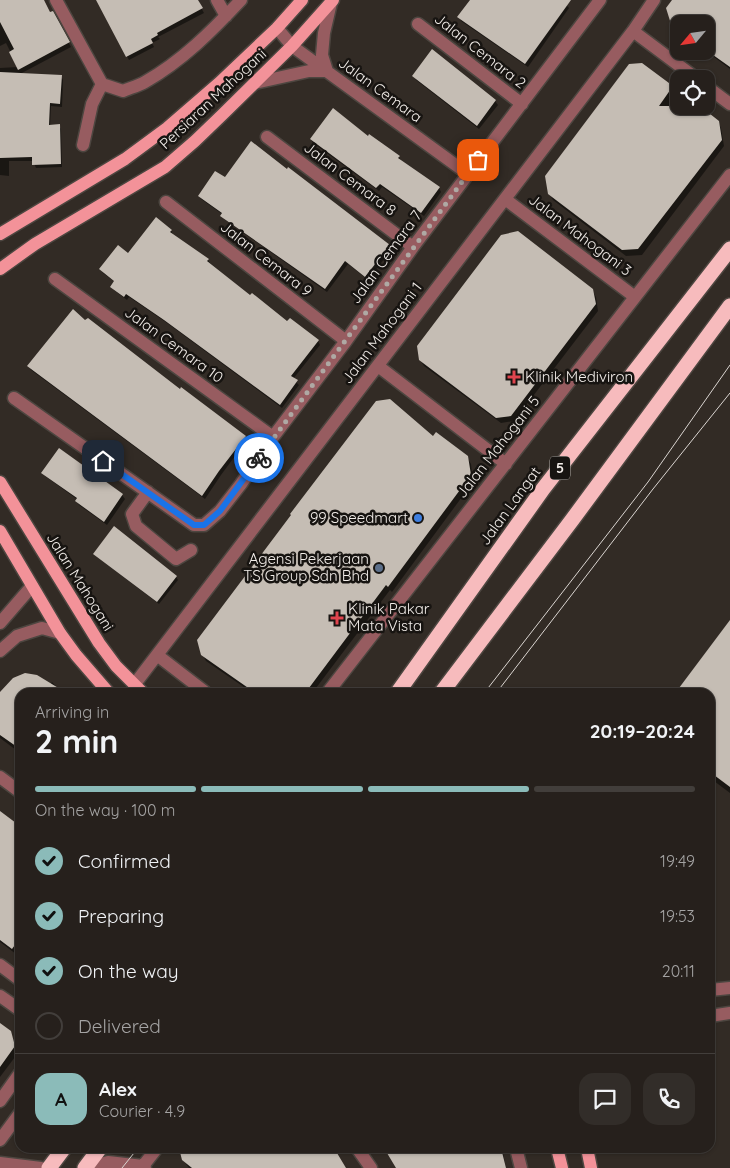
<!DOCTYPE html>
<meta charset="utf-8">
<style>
body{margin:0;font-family:Quicksand,sans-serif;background:#322d29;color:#f1f3f6;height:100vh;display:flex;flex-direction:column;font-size:19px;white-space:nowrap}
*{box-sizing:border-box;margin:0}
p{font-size:16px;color:#a4a3a3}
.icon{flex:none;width:28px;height:28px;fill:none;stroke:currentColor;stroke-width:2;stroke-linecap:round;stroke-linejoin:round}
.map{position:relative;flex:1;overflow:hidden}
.panel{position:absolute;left:15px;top:688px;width:700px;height:465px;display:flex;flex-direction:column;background:#26201c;border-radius:15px;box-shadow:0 1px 4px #0004,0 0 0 1px #423e3b}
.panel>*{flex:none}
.needle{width:32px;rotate:241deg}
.controls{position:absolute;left:670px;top:15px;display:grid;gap:10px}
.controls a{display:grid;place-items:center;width:45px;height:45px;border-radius:10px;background:#26201c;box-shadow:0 1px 4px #0004,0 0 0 1px #423e3b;font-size:25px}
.pin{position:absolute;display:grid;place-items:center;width:42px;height:42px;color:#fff;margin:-21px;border-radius:10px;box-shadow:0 2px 8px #0006}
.courier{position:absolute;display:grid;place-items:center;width:50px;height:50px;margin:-25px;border:4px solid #1a73e8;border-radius:50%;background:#fff;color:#222;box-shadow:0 1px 6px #0007}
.head em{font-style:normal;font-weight:700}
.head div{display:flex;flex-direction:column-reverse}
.head{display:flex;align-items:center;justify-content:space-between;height:85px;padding:0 20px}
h1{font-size:32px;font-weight:700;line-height:38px}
.bar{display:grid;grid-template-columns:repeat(4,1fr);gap:8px 5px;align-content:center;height:60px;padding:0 20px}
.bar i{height:6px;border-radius:4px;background:#423e3b}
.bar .selected{background:#8bbbb9}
.bar p{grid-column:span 4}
.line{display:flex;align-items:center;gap:12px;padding:0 20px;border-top:1px solid #423e3b}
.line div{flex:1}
.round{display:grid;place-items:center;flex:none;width:52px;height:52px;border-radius:15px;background:#322d29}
ol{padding:0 20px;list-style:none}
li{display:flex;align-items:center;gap:15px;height:55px}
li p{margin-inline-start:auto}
li .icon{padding:5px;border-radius:50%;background:#8bbbb9;color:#111;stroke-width:4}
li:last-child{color:#a4a3a3}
li i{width:28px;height:28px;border:2px solid #423e3b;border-radius:50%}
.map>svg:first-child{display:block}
.shadow{fill:#0007}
.building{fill:#c5bdb4}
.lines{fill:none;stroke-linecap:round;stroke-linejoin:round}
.minor-casing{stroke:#4d4640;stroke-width:15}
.major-casing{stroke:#4d4640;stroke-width:15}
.highway-casing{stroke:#4d4640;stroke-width:18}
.minor{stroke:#975c60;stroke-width:12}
.major{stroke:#f39299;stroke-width:12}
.highway{stroke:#f7bbbd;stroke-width:15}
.tram{stroke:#dad5d1;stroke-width:1}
.done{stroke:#afa9a4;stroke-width:5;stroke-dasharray:0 9}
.route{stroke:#1a73e8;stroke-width:6}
.health-dot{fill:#e0444e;stroke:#171411;stroke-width:2}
.shop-dot{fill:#3f7fe0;stroke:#171411;stroke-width:2}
.service-dot{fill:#5c6f8a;stroke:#171411;stroke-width:2}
.labels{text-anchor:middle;stroke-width:5;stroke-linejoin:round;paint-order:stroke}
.shield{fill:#171411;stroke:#b0aca8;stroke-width:1}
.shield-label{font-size:14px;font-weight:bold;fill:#f2ede9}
.street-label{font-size:15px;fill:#f2ede9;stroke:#171411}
.poi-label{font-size:15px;fill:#f2ede9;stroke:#171411;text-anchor:start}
</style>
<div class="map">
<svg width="730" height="1168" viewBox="0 0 730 1168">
<rect width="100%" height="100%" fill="#322b25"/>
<path class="shadow" d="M0,0H43L50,14L52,13L71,47L20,74L61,76L63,80L62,107L51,106L50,126H59L61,129L62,167L36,168L33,161H9V176L0,175V68L18,67L6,43L0,46Z
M97,0H197L204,13L158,37L160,39L152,43L154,47L129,60Z
M472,0H562L569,8L528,67L461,21L459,17Z
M674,0H730V69L706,51V24H679V32L676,30L672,23Z
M642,64L679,92V106L718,122L721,128L724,146L642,255L626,256L553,200L549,193Z
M414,76L495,101L498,105L479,129L416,80Z
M368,137L399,157L402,162L439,188L441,192L424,216L382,187L379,191L313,143L311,139Z
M225,179L389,246L391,250L368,280L348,264L327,292L224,219L222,214L201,199L199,196Z
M171,230L173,235L208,260L210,263L251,297L288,323L318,341L320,345L293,379L299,385L282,408L167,323L129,297L127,300L114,290L111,287L115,282L103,273L101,270Z
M592,290L596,297L598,311L514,421L501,423L424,366L420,360Z
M29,367L180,391L245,437L247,440L221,475L205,499L31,370Z
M434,438L467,457L471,464L473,482L392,592L390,590L313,692H251L206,661L202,654Z
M60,449L122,495L125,499L107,525L79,505L77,502L78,500L45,476L43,473Z
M95,554L176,577L178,580L159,604L97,557Z
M730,622V793L710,778V692H678Z
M52,682L61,692H20V753L0,738V694L50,685Z
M0,813L20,827V957L0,942Z
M0,1025L10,1032L18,1053L0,1077Z
M182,1148H332L344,1168H189L183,1160L181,1149Z
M385,1148H502L506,1168H399Z"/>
<path class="building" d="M0,0H44L50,12L53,11L70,42L18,70L9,52L14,49L0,22Z
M96,0H198L203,8L157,33L158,35L151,39L153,43L126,57Z
M470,0H571L525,64L457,17Z
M672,0H730V67L706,50V24H671L666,8Z
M432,49L496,100L477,126L412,76Z
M642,63L673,86L659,106H700L719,121L722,140L638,249L622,250L548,194L545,176L629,64Z
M0,72L62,75L60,104L50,103L49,125L60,124L61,164L32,165V157L0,158Z
M333,108L368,136L369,134L400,156L398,158L440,187L421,213L380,184L376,188L310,139Z
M251,141L287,169L288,167L390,245L365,277L345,261L325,289L220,216L222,213L198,196L215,171L225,177Z
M156,217L172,230L170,232L209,259L207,261L250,295L252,293L287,321L290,318L319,340L291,376L298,380L280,405L164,320L126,294L124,297L110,287L114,281L99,269L118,245L128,253Z
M518,231L593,289L596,304L511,416L496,418L419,360L417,346L501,235Z
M73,309L85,320L88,318L180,389L181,387L246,436L219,471L202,496L27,366Z
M390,399L433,436L436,432L468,456L471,475L388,587L386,585L306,692H254L201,655L197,640L291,515L290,514L376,401Z
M59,448L123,494L104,522L75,501L77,498L41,473Z
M114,526L177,576L157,602L93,554Z
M730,620V787L710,772V692H676Z
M25,673L37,675L65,692H20V749L0,735V692L13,678Z
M0,811L20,826V938L12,949L0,940Z
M0,1023L11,1031L15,1046L0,1067Z
M179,1148H334L346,1168H192L182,1160Z
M384,1148H501L506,1168H396Z"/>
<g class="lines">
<defs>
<path id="minor" d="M56,0L102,84L123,91C130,88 138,86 145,82C182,61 212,31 241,0
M217,0L226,16
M418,24L522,104
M277,28L292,46L468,174
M633,31L697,79
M327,71L322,55L324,33L331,3
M255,83L309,71H327
M706,86L730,104
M267,137L413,247
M83,145L92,104L102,84
M505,199L635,297
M166,202L346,341
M55,279L273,437
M378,366L506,464
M14,398L194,525H204L220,511L241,484L273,437L346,341L413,247L600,0
M148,492L132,514L136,526L176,559L191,550
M0,623L32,586
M0,651L17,636L42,628L60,633
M157,655L205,692
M134,685L633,31L654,0
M328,692L730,175
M0,777L20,792
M0,965L20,980
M710,990L730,988
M0,996L20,1010
M710,1016L730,1013
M0,1101L20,1073
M0,1140L20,1113
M357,1148L371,1168
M516,1148L521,1168
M0,1163L41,1168
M143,1166L157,1148
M87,1168L108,1162L143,1166L145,1168"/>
<path id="major" d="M0,234L125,159L167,128L219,83L277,28L302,0
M0,269L35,244L165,167L195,141L222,115L292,46L333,0
M0,482L99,643L116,666L142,692
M0,531L60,633L76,655L108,692
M557,1148L562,1168
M587,1148L591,1168"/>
<path id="highway" d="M398,692L543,489L730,249
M442,692L572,520L730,306
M49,1168L64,1148
M85,1168L100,1148"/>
</defs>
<use href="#minor" class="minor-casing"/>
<use href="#major" class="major-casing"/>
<use href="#highway" class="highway-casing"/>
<use href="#minor" class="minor"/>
<use href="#major" class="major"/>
<use href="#highway" class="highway"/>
<path class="tram" d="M485,692L648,482L730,365
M497,692L653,489L730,393
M122,1168L138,1148"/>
</g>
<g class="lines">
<path class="done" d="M259,458L478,160"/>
<path class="route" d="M103,461L194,525H204L220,511L259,458"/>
</g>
<g class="health-dot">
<path d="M511.5 369.5h5v5h5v5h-5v5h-5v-5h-5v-5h5z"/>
<path d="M334.5 610.5h5v5h5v5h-5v5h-5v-5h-5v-5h5z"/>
</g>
<circle class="shop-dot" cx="418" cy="518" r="5"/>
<circle class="service-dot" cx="379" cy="568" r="5"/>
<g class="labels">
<rect class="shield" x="550" y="456.5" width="20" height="23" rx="4"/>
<g class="shield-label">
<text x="560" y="473">5</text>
</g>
<g class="street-label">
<text transform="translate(480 51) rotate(38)" y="5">Jalan Cemara 2</text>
<text transform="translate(380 90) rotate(36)" y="5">Jalan Cemara</text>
<text transform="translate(213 99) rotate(-43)" y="5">Persiaran Mahogani</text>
<text transform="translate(350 179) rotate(37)" y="5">Jalan Cemara 8</text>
<text transform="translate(580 235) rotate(37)" y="5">Jalan Mahogani 3</text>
<text transform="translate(386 257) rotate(-54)" y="5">Jalan Cemara 7</text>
<text transform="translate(266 259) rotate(38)" y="5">Jalan Cemara 9</text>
<text transform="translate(382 333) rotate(-53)" y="5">Jalan Mahogani 1</text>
<text transform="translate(174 345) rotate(36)" y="5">Jalan Cemara 10</text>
<text transform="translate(498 447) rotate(-52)" y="5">Jalan Mahogani 5</text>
<text transform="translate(510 506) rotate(-54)" y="5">Jalan Langat</text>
<text transform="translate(80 582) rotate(58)" y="5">Jalan Mahogani</text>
</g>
<g class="poi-label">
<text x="525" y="382">Klinik Mediviron</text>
<text x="408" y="523" text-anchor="end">99 Speedmart</text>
<text x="369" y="564" text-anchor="end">Agensi Pekerjaan<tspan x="369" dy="17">TS Group Sdn Bhd</tspan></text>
<text x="348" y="614">Klinik Pakar<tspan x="348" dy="17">Mata Vista</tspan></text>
</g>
</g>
</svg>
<div class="controls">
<a><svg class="needle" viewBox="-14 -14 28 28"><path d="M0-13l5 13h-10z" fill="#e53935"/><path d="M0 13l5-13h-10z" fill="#a4a3a3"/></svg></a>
<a><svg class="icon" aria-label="locate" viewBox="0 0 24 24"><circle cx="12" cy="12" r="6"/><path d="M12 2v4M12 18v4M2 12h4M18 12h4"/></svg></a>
</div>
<div class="pin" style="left:478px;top:160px;background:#ea580c"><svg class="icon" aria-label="bag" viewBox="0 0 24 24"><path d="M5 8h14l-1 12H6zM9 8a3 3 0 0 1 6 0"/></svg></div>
<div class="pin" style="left:103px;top:461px;background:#1f2937"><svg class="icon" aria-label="home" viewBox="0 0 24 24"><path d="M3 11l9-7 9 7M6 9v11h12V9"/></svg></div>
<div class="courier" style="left:259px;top:458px"><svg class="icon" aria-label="bike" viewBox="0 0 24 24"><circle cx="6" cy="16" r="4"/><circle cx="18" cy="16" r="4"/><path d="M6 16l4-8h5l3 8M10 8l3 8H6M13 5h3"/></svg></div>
<section class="panel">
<div class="head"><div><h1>2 min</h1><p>Arriving in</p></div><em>20:19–20:24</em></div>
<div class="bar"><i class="selected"></i><i class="selected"></i><i class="selected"></i><i></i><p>On the way · 100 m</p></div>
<ol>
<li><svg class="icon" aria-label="check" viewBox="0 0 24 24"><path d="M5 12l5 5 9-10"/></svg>Confirmed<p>19:49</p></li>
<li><svg class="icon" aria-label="check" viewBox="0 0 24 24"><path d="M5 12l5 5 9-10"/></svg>Preparing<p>19:53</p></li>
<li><svg class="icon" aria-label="check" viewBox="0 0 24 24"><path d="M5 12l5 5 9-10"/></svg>On the way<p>20:11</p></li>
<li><i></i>Delivered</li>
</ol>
<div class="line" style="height:90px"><b class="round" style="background:#8bbbb9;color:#111">A</b><div><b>Alex</b><p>Courier · 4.9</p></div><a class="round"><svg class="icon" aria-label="chat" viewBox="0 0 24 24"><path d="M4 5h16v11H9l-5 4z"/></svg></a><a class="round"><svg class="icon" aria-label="phone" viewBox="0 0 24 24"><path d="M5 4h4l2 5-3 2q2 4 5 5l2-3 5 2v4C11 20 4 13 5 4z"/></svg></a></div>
</section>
</div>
